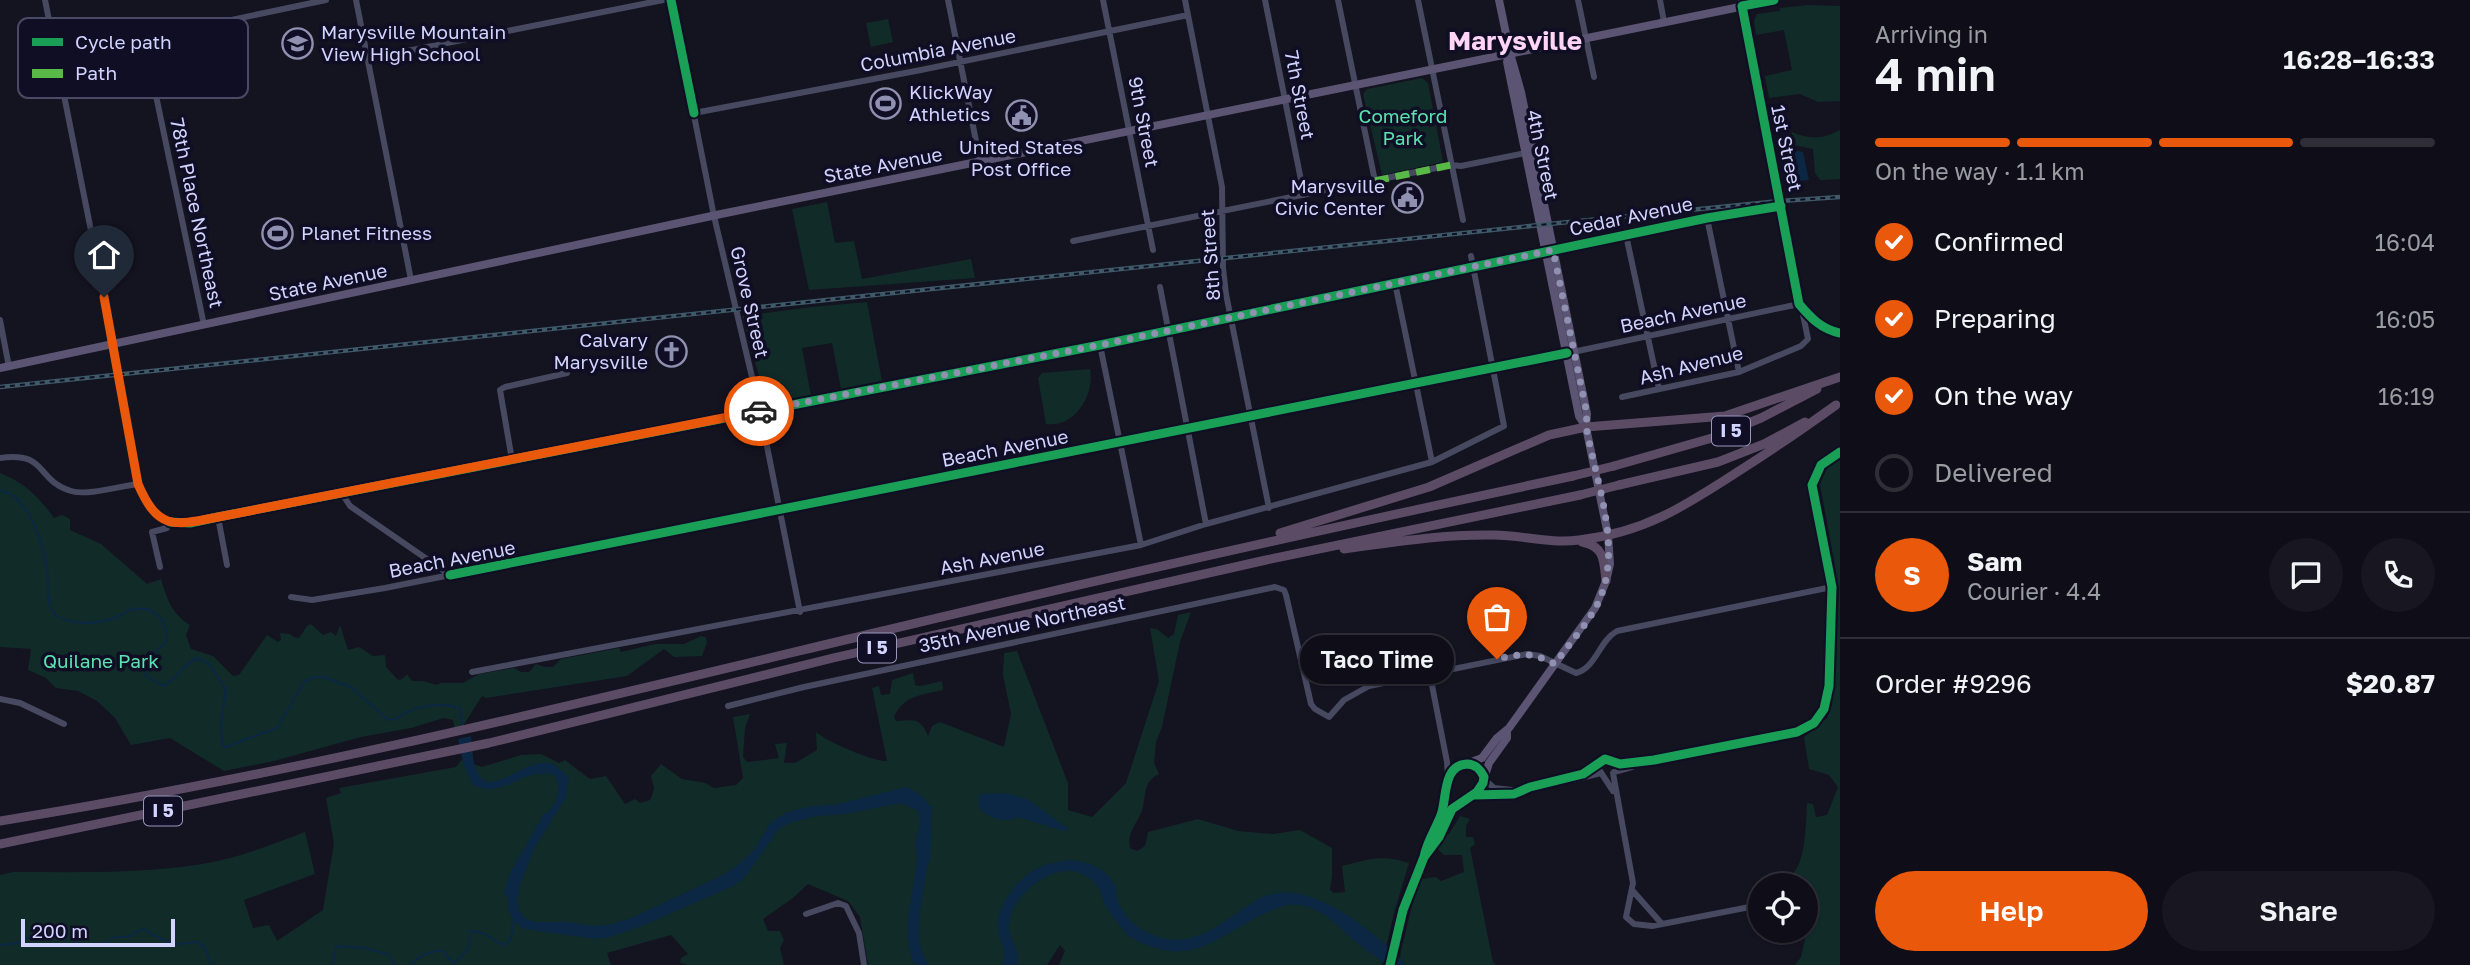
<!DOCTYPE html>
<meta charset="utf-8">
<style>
body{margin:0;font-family:"Golos Text",sans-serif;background:#181721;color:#f1f3f6;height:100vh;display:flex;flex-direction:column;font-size:26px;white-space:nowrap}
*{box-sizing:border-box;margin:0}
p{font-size:23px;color:#9b9ca2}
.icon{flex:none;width:38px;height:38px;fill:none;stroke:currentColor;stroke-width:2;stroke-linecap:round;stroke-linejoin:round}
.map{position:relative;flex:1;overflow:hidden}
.drawer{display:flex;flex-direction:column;background:#0f0e18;width:630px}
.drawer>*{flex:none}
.controls{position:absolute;left:1748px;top:873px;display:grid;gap:14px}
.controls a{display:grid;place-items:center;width:70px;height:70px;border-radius:50%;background:#0f0e18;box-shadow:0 2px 5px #0004,0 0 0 2px #2f2e37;font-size:35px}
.scale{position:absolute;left:21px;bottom:18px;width:154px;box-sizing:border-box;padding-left:7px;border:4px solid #d2d3ff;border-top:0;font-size:19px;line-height:24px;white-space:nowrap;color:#d2d3ff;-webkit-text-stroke:5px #0f0e25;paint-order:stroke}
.pin{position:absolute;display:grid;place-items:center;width:60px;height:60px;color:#fff;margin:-72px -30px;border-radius:50% 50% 50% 0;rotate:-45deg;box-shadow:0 0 7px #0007}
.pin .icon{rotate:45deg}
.courier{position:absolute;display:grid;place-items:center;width:70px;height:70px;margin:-35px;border:5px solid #ea580c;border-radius:50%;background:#fff;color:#222;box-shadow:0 2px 9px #0007}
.bubble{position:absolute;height:49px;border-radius:24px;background:#0f0e18;box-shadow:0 2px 5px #0004,0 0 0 2px #2f2e37;font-size:23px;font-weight:600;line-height:49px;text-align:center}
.head em{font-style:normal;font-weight:600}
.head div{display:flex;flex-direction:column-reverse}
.head{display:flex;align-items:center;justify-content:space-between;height:119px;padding:0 35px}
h1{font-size:46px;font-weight:600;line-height:52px}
.bar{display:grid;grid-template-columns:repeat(4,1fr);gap:10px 7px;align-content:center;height:84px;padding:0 35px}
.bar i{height:9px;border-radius:5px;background:#2f2e37}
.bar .current{background:#ea580c}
.bar p{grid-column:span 4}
.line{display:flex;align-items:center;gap:18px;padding:0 35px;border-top:2px solid #2f2e37}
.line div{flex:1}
.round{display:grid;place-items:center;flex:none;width:74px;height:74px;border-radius:37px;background:#181721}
ol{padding:0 35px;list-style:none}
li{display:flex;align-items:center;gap:21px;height:77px}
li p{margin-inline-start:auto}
li .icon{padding:7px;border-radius:50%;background:#ea580c;color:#fff;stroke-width:4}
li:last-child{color:#9b9ca2}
li i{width:38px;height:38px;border:4px solid #2f2e37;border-radius:50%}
.button{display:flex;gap:14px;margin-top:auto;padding:14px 35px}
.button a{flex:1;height:80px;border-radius:42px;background:#ea580c;color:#fff;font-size:28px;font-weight:600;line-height:80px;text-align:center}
.button a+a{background:#181721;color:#f1f3f6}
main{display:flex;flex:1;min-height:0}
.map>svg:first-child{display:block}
.green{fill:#112b29}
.water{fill:#0b2743}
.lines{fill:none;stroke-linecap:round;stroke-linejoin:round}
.stream{stroke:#0b2743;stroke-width:2}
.minor{stroke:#474961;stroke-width:6}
.major{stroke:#5b5473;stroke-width:8}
.highway{stroke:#5c4b65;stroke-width:9}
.rail-casing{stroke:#3f5a67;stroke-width:4.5}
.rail{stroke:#0f0e25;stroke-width:2;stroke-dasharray:5;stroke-linecap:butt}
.highway-bridge{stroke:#5c4b65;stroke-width:9}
.quiet{stroke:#58b947;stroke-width:7;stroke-dasharray:14 7;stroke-linecap:butt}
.cycleway-casing{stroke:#0f0e25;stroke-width:13}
.cycleway{stroke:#1a9f57;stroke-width:9}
.done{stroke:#9090b1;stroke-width:7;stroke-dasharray:0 12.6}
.route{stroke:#ea580c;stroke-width:9}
.labels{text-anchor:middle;stroke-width:7;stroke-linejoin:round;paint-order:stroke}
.shield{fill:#0f0e25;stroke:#9898be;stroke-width:2}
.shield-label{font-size:18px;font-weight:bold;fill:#d2d3ff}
.poi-label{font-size:19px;fill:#d2d3ff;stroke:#0f0e25;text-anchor:start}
.street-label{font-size:19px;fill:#d2d3ff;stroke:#0f0e25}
.park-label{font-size:19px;fill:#5ae3ae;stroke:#0f0e25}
.district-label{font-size:26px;font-weight:bold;fill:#ffd4f5;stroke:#0f0e25}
.key{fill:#0f0e25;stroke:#4a4966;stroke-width:2}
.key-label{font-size:19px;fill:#d2d3ff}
</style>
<main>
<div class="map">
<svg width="1840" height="965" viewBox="0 0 1840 965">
<rect width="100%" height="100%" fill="#141320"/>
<path class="green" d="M1808,5L1840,6V101L1818,102L1800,94L1769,98L1765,76L1792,70L1784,30L1756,35L1754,21L1757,14L1780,11V8Z
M888,19L893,42L871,47L866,23Z
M1422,78L1428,83L1443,162L1382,175L1363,94L1367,89Z
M1840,130V179L1820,180L1815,173L1813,149L1789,144L1792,132C1811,140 1822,139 1840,130Z
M827,202L835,243L854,241L862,279L971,259L975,278L809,290L792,209Z
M867,302L882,381L841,389L832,343L802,348L811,395L767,404L742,316L811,307Z
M1090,369C1095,395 1075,428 1046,424L1038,378L1042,373Z
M1840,459V965H1795L1801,957L1812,909L1806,908V886L1774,885L1768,878C1777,877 1789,879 1795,871C1806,857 1806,820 1807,803L1813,804L1816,817L1827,815L1838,787L1829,775L1809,769L1804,737L1827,718L1832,705L1836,669L1839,588L1820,484L1827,468Z
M0,473C24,482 39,497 54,518L62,515L70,519V530L101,544L147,584L161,579C167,599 172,614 190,625L186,635L191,649L213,656L233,676L239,675L267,635L278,642L281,640L280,633L290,634L294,637L299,638L307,626L311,624L323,635L331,632L336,636L340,625L348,650L359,647L373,656L385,655L386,667L398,680L402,679L407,674L412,681H423L437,685L441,683H463L479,674L514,668L521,672H529L536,664L545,667H553L561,659L619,648L621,652L655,644H684L701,636L706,637L707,643L702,656L674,657L664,649L627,676L486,698L482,696L456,737L453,720L444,718L411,728L361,737L274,761L224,771L170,738L131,745L115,718L97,701L78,691L56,688L46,678L28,670L31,649L0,647Z
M1191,612L1180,642L1162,727L1156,742L1154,763L1159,774C1144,781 1146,793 1143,807C1140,821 1126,831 1130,848L1137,851L1145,846L1148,832L1198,819L1238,831L1273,834L1300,830L1332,848V876L1330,890L1334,893L1345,892L1342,866C1369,859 1382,854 1409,863L1394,913L1382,965H1059L1065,951L1060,945L1047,965H868L860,917L848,901L808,884L793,898L763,919L768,931H780L784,940L780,948L784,965H689L680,963L681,958L688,954L671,935L607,953L611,965H0V875L13,872C76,872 140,874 202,864C237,859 272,844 305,832L315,874L244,900L253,928L269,925L277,941L323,910L334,843L326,798L341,793L339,788L456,767L461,760L482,767L521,755L541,754L559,763L565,760L590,779L606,776L625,804L635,799L640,803L650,800L654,789L651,776L661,764L682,779L705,783L714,788L736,785L743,778L733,717L750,714L745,728L743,757L747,762L779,758L775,744L787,743L784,763H795L817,750L816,732C826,741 873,762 887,761L872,688L879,686L881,695L890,694L892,680L913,673L915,685L920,686L942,681L943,690C922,695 904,695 894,717L896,721C915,720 920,717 928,736L932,726L940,722L1004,747L1011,714L1003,675L1004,653L1017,651L1068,783V810L1092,817L1126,783L1159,681L1150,628L1157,629L1168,638L1174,634L1178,615Z
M1460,816L1470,819L1466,826V837H1473L1475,844L1470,848L1493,962L1496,965H1406L1400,959L1401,950L1414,898L1422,879L1436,877L1441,881L1464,872L1462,855H1444L1438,849L1442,835L1449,834Z"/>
<path class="water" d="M1780,147L1803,152L1809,180L1787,182Z
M471,736C473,748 472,769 481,778C496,794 529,755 552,764C559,767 564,773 569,778L566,797L534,849L520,885L517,900L519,911L525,918L534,922H570L590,926L608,925L629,919L723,875L742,862L754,850L771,822L788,812L807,807L838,804L907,787L923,797L932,808L930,859C925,868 918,926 919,938C920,948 924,957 929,965H915C899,932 914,895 917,860C918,855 915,849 916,844C917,829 923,828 918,811L904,804H896L845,814L816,816L790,823L780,828L743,879L733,886L644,925L607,938L595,939L525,929C512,922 507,912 508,898L504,893L510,873L543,815C558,806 562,790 555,775C521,766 505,800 473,785L463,763L458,739Z
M1005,793L1027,799L1070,830L1064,831L1018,817C1005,824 989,818 979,808L980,794Z
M1070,860C1087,862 1107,868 1115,886C1117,891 1116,897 1118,902C1125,920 1143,933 1162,938C1203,948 1230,913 1263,897C1308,876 1377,933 1406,965H1386C1376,956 1366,950 1356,942C1339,927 1323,908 1299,905C1288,903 1278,908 1268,912C1228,929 1197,965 1150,946C1142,943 1133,940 1127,934C1120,926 1113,917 1107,908C1103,902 1102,895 1099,888C1093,877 1076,869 1063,871C1037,876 1007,902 1009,930C1011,945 1021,947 1017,965H1002C1009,951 1000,943 998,929C995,906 1019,877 1038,868C1048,863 1059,862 1070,860Z"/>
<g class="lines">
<path class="stream" d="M0,490C29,496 43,543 47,569C49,583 45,607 56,615C71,626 98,624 114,618C120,616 127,610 134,609C156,605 167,622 167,641L148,659L143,668L145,675L163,686C177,679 182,665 197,658L208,663L226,689L221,723L222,744L225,747L277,728L304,682L315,677H324L351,687L388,720C398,720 400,715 409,711C423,705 447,702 460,709L463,726
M72,939L81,945L99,946L115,937H127L144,929C152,935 170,944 180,944C188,944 195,939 202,945C207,950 208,960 213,965
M0,945L18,943L33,934L67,939
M333,965L336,946L365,948L390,955L394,965
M411,965C420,955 429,950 443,951L454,964L469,948L471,931C485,931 492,941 505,945C513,938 513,934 512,924L515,920"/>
<path class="minor" d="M45,0L112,336L138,484C147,504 154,520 178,524L1100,345L1707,218L1781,206
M356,0L411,280
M671,0L714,216L760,411L800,612
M948,0L980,161
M1103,0L1153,250
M1185,0L1222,187L1223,268L1226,294L1269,508
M1265,0L1304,195
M1338,0L1375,181
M1418,0L1463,220
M1578,0L1594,77
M1660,0L1664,22
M145,34L160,35L326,0
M367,59L663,0
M150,67L204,325
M694,113L921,70L1188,15
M1707,218L1739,372
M1626,235L1659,389
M1073,241L1451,165L1461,166L1526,153
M1395,283L1432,462
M1160,287L1206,524
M1803,308C1814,321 1823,329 1840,333
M0,320L9,367
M1100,345L1141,545
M1573,352L1799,304
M1622,397L1739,372L1801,346L1808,339L1755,82L1741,0
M0,458C48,451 35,480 71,491C88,496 120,486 138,484
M512,460L500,390L505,387L567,373
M341,492L350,506L450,575
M218,517L227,565
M160,567L152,532L167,528L170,522
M291,597L312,600L385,588L1567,353
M472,672L1141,545L1206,524L1432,462L1504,426L1471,256
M1430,675L1447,762L1448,777
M0,699L20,703L64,724
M728,706L804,687L1275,587L1284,590L1286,595L1311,704L1315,709L1329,717L1344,700L1369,686L1527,654L1540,656L1576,673C1596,668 1599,641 1617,631L1832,587
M1600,771L1613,791
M1614,772L1632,767
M1613,773L1633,883L1626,917L1634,924L1652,926L1760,905
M1484,779L1494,788L1512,790
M1572,780L1601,773
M1474,795L1514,794L1530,787L1583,774L1605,759L1620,764L1654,760L1797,732L1814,723L1824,709L1829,686L1832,587L1812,485L1821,465L1840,452
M1632,890L1662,924
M806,914L838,903L846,906L859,933L864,965"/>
<path class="major" d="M1510,53L1507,62L1579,416L1586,427
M0,368L721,214L1774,0
M1424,857L1428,839L1444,805L1449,775L1458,767L1482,758L1497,738L1509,728L1595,608L1606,581L1610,564L1608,535L1586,427L1587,414L1521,92L1510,53L1499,0
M1390,965L1403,910L1424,857L1439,837L1452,809L1474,795L1481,788L1489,763L1507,738V731"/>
<path class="highway" d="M1614,466L1712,438L1761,418L1817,389
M1619,485L1718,462L1764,444L1805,422
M1280,533L1429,487L1549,435L1586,427L1725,416L1840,377
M1582,542C1604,546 1604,560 1606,581
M1344,549C1394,542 1444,534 1494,535C1522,535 1550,544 1579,540C1644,533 1685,506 1739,471C1772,450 1804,428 1836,405
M0,821C293,774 581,703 870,634C1104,578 1338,526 1573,476
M0,844L489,743L833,658L1266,560L1580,495"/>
<defs>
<path id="rail" d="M0,387L1549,224L1780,201L1840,197"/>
</defs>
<use href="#rail" class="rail-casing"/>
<use href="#rail" class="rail"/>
<path class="highway-bridge" d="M1573,476L1614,466
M1580,495L1619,485"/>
<path class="quiet" d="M1375,181L1451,165"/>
<defs>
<path id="cycleway" d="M671,0L694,113
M1774,0L1742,6L1799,304C1811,318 1821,329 1840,333
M170,522L190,523L218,517L1100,345L1707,218L1781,206
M450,575L1567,353
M1474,795L1514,794L1530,787L1583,774L1605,759L1620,764L1654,760L1797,732L1814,723L1824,709L1829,686L1832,587L1812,485L1821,465L1840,452
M1390,965L1403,910L1424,857L1439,837L1452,809L1477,792L1483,783L1484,777C1481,770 1475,764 1467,764C1442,765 1447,800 1441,815C1435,831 1427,841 1424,857"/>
</defs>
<use href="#cycleway" class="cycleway-casing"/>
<use href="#cycleway" class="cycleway"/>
</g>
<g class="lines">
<path class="done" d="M759,411L1100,345L1553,250L1587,414L1586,426C1596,483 1625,552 1596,607C1585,627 1568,645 1555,664C1531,652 1523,653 1497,659"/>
<path class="route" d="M104,297L138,484C158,530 173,526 218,517L759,411"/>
</g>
<defs>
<symbol id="school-ring" viewBox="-11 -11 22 22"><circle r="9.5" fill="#0f0e25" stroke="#9090b1" stroke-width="1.5"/><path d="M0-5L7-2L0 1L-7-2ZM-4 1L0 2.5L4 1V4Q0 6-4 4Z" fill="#9090b1"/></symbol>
<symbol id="stadium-ring" viewBox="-11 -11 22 22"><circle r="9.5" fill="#0f0e25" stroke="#9090b1" stroke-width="1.5"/><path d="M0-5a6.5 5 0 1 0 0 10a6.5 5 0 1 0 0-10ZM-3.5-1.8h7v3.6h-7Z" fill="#9090b1"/></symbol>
<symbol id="civic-ring" viewBox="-11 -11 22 22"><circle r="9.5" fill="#0f0e25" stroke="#9090b1" stroke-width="1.5"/><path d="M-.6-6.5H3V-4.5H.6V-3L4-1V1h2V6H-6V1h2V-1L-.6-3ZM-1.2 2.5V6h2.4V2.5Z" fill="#9090b1"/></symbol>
<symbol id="church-ring" viewBox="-11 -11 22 22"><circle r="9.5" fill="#0f0e25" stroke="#9090b1" stroke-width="1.5"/><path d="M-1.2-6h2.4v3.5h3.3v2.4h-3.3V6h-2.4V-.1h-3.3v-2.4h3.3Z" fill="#9090b1"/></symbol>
</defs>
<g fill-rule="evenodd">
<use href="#school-ring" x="280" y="26" width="35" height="35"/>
<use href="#stadium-ring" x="868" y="86" width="35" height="35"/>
<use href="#civic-ring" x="1004" y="98" width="35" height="35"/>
<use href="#civic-ring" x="1390" y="180" width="35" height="35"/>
<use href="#stadium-ring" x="260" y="216" width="35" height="35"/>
<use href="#church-ring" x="654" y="334" width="35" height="35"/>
</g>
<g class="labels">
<g class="shield">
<rect x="1712" y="416.5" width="38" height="29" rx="5"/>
<rect x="858" y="633.5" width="38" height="29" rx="5"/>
<rect x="144" y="796.5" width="38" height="29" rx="5"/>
</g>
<g class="shield-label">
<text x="1731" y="437">I 5</text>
<text x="877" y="654">I 5</text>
<text x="163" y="817">I 5</text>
</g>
<g class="poi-label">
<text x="321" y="39">Marysville Mountain<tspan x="321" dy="22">View High School</tspan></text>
<text x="909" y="99">KlickWay<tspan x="909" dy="22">Athletics</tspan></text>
<text x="1021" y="154" text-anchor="middle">United States<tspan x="1021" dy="22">Post Office</tspan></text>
<text x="1385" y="193" text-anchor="end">Marysville<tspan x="1385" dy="22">Civic Center</tspan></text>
<text x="301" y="240">Planet Fitness</text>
<text x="648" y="347" text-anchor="end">Calvary<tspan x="648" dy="22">Marysville</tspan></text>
</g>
<g class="street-label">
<text transform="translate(938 50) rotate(-11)" y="7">Columbia Avenue</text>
<text transform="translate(1300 95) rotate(79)" y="7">7th Street</text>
<text transform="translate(1144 122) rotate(79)" y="7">9th Street</text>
<text transform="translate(1787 148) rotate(78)" y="7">1st Street</text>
<text transform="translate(1543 155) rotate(78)" y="7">4th Street</text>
<text transform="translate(883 165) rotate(-11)" y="7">State Avenue</text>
<text transform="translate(197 213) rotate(78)" y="7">78th Place Northeast</text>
<text transform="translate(1631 216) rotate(-12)" y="7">Cedar Avenue</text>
<text transform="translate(1210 255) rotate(-94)" y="7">8th Street</text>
<text transform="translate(328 282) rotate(-12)" y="7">State Avenue</text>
<text transform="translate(750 302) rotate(77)" y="7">Grove Street</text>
<text transform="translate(1683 313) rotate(-12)" y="7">Beach Avenue</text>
<text transform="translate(1691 365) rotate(-14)" y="7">Ash Avenue</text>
<text transform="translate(1005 448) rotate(-11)" y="7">Beach Avenue</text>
<text transform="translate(992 558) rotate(-11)" y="7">Ash Avenue</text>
<text transform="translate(452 559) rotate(-11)" y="7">Beach Avenue</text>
<text transform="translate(1022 624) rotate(-12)" y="7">35th Avenue Northeast</text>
</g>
<g class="park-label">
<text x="1403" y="123">Comeford<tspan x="1403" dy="22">Park</tspan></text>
<text x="101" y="668">Quilane Park</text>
</g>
<g class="district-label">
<text x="1515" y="50">Marysville</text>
</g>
</g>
<rect x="18" y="18" width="230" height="80" rx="10" class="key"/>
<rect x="32" y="38" width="31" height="8" fill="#1a9f57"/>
<rect x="32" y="69" width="31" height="9" fill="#58b947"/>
<g class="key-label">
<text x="75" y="49">Cycle path</text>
<text x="75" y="80">Path</text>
</g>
</svg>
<div class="controls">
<a><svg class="icon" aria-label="locate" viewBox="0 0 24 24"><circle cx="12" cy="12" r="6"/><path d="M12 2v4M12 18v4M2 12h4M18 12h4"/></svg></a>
</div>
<div class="scale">200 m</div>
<div class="pin" style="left:1497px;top:659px;background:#ea580c"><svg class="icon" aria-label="bag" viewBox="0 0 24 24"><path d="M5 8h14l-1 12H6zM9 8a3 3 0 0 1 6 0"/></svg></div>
<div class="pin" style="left:104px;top:297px;background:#1f2937"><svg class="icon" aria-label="home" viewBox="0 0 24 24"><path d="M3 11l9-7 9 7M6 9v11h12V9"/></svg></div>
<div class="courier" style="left:759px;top:411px"><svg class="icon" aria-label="car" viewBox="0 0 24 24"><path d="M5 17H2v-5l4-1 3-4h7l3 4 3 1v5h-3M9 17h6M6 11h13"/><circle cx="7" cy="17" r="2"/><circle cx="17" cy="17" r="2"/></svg></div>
<div class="bubble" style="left:1300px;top:635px;width:154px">Taco Time</div>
</div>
<section class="drawer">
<div class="head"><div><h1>4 min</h1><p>Arriving in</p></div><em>16:28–16:33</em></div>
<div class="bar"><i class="current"></i><i class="current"></i><i class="current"></i><i></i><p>On the way · 1.1 km</p></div>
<ol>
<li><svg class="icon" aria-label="check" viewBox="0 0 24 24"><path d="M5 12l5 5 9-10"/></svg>Confirmed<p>16:04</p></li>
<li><svg class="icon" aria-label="check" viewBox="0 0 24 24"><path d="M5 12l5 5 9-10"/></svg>Preparing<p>16:05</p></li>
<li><svg class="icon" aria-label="check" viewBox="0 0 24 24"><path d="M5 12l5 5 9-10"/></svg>On the way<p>16:19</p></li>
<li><i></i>Delivered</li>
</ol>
<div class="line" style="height:126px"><b class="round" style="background:#ea580c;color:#fff">S</b><div><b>Sam</b><p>Courier · 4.4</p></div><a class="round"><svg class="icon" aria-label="chat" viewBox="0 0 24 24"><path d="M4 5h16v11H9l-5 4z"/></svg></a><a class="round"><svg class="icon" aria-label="phone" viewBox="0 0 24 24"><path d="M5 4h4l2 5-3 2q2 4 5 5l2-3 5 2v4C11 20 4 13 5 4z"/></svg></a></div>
<div class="line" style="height:91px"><div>Order #9296</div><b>$20.87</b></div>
<div class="button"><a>Help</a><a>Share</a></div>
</section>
</main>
